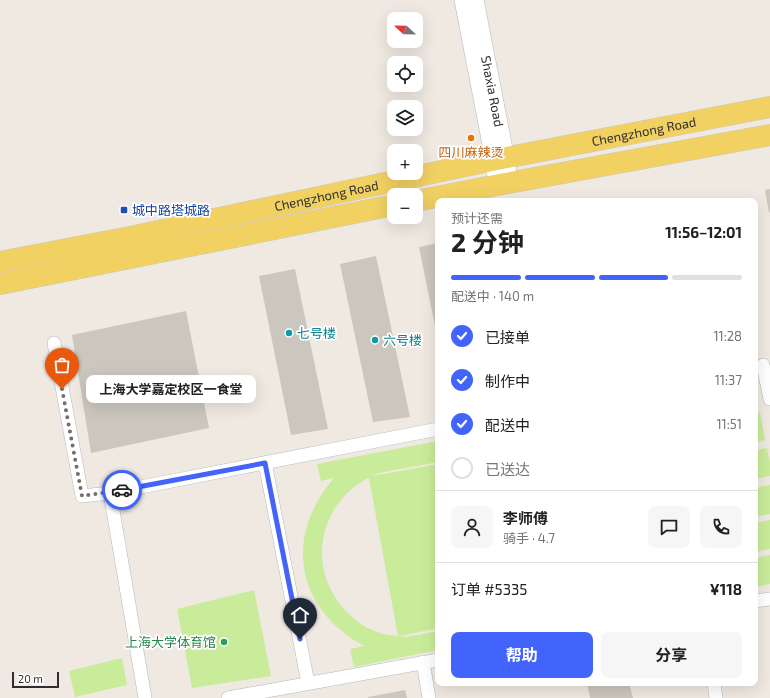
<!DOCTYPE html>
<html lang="zh">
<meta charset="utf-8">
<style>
body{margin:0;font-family:"Exo 2","Noto Sans SC",sans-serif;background:#f6f6f6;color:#202124;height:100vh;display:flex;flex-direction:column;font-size:15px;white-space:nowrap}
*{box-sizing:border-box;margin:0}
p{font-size:13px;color:#757577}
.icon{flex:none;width:22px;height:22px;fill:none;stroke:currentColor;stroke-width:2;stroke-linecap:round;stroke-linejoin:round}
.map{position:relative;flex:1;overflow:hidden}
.drawer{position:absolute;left:435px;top:198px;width:323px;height:488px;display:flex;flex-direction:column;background:#fff;border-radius:8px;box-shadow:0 4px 16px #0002}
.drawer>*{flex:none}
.needle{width:26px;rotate:292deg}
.fabs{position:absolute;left:387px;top:12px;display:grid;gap:8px}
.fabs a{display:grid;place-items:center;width:36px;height:36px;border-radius:8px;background:#fff;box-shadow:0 4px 16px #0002;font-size:20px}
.scale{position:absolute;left:12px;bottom:10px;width:47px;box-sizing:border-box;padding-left:4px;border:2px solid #2e2e2e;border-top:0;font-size:11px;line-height:14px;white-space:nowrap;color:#2e2e2e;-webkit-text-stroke:3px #fff;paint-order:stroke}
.pin{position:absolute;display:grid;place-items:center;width:34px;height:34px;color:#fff;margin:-41px -17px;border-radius:50% 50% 50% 0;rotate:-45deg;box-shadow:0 0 4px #0007}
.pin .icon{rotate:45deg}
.courier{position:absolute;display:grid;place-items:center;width:40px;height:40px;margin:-20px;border:3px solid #4264fb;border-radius:50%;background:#fff;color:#222;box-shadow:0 1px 5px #0007}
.bubble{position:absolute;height:28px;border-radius:8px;background:#fff;box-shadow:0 4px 16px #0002;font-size:13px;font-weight:700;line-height:28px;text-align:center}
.head em{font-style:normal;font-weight:700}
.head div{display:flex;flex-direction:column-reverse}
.head{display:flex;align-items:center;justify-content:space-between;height:68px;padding:0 16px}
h1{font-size:26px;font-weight:700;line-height:30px}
.bar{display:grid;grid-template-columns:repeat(4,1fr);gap:6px 4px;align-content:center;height:48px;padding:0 16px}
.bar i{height:5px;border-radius:3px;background:#e0e0e0}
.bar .on{background:#4264fb}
.bar p{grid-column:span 4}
.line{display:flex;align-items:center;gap:10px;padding:0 16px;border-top:1px solid #e0e0e0}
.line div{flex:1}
.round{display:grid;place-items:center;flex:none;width:42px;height:42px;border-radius:8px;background:#f6f6f6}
ol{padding:0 16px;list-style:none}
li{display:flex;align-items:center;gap:12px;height:44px}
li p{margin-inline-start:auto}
li .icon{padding:4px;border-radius:50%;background:#4264fb;color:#fff;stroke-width:4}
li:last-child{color:#757577}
li i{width:22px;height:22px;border:2px solid #e0e0e0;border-radius:50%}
.primary-button{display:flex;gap:8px;margin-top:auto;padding:8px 16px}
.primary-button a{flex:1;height:46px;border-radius:8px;background:#4264fb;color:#fff;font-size:16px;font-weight:700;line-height:46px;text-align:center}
.primary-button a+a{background:#f6f6f6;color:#202124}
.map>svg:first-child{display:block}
.pitch{fill:#c9ec9a;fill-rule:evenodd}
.building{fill:#cbc7bf}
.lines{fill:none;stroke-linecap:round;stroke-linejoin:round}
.minor-casing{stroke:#b4b7c1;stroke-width:14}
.tertiary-casing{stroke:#b4b7c1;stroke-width:18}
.primary-casing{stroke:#c9c9c9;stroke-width:22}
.minor{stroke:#fff;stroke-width:13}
.tertiary{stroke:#fff;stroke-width:17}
.primary{stroke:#f2d163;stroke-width:21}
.done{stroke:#726f6d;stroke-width:4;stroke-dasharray:0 7.2}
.route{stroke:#4264fb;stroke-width:5}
.food-dot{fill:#e8710a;stroke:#fff;stroke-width:1.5}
.transit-dot{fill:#1a4fb4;stroke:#fff;stroke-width:1.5}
.culture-dot{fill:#0f9aa8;stroke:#fff;stroke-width:1.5}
.leisure-dot{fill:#2e9e5b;stroke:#fff;stroke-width:1.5}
.labels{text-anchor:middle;stroke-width:3.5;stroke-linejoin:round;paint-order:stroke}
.street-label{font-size:13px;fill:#2e2e2e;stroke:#fff}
.food-label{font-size:13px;fill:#c56008;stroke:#fff}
.transit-label{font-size:13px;fill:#164399;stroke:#fff;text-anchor:start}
.culture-label{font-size:13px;fill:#0d838f;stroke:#fff;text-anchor:start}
.leisure-label{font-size:13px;fill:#27864d;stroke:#fff;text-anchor:end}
</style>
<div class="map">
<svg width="770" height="698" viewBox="0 0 770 698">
<rect width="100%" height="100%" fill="#efe9e1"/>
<path class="pitch" d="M760,412L765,440L755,442V413Z
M438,441V462L379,473L372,476L438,464V628L400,636L406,637L438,631V650L354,667L350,649L364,646C296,609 283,537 334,478L321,481L317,464ZM368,478H369L398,636C392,635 386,635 380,633C367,629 356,621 347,612C306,571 317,505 368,478Z
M767,448L770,462V476L755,479V450Z
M770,485V514L755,517V488Z
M770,520V549L755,552V523Z
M770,555V584L755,587V558Z
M254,590L271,676L192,688L177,609Z
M122,658L127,685L75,697L69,671Z"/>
<path class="building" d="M770,189V212L769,213L765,190Z
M438,243V336H437L419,247Z
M376,256L410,417L373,422L340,264Z
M295,269L328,429L291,435L259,276Z
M186,311L209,428L91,453L72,335Z
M587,683H629L633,698H590Z
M405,690L407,698H368V697Z"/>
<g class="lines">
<defs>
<path id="minor" d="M54,343L82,496L110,493L145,698
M763,365L770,399
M265,463L308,683
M110,493L438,429
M755,601L770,599
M423,662L429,698
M714,683L716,698
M228,698L438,660"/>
<g id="tertiary">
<path d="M463,0L494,160L497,185"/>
<path id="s1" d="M475,0L506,159L509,183"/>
</g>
<g id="primary">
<path d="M416,201L497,185L770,135"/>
<path id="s2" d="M0,262L130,237L494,160L770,107"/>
<path d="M0,284L394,205"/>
</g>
</defs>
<use href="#minor" class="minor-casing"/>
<use href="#tertiary" class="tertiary-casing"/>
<use href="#primary" class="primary-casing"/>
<use href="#minor" class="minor"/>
<use href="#tertiary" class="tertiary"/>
<use href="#primary" class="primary"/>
</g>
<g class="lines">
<path class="done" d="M62,389L82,496L122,490"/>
<path class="route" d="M122,490L265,463L300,639"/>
</g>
<circle class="food-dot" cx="471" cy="138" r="4"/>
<rect class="transit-dot" x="120" y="206" width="8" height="8" rx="2"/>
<g class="culture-dot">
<circle cx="289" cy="333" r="4"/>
<circle cx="375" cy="340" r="4"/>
</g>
<circle class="leisure-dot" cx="224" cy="642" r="4"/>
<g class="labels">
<g class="street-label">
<text dy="5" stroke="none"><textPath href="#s1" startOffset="93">Shaxia Road</textPath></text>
<text dy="5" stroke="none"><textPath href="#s2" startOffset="657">Chengzhong Road</textPath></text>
<text dy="5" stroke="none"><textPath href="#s2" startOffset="333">Chengzhong Road</textPath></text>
</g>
<g class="food-label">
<text x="471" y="157">四川麻辣烫</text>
</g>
<g class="transit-label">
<text x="132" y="215">城中路塔城路</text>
</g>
<g class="culture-label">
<text x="297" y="338">七号楼</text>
<text x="383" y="345">六号楼</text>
</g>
<g class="leisure-label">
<text x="216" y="647">上海大学体育馆</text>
</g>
</g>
</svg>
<div class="fabs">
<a><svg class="needle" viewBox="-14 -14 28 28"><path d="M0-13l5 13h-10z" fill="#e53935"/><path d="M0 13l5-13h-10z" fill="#757577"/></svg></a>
<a><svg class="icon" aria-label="locate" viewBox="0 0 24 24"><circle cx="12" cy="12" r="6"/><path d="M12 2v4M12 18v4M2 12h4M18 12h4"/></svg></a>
<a><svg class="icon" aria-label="layers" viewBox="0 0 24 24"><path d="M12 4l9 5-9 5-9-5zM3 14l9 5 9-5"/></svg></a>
<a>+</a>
<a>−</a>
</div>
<div class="scale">20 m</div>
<div class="pin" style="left:62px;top:389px;background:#ea580c"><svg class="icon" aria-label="bag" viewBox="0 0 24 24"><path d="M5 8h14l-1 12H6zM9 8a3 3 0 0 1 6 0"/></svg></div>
<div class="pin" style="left:300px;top:639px;background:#1f2937"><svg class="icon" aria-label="home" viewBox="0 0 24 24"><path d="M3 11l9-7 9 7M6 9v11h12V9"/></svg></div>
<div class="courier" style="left:122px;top:490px"><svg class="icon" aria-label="car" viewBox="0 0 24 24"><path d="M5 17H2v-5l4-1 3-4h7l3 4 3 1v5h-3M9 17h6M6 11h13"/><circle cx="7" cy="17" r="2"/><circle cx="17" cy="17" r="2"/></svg></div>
<div class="bubble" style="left:86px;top:375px;width:170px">上海大学嘉定校区一食堂</div>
<section class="drawer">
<div class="head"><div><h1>2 分钟</h1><p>预计还需</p></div><em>11:56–12:01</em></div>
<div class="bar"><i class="on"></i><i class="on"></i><i class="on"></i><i></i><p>配送中 · 140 m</p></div>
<ol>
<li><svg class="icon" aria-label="check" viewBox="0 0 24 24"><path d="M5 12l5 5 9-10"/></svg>已接单<p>11:28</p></li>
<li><svg class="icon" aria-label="check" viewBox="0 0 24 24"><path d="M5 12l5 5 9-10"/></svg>制作中<p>11:37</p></li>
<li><svg class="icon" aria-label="check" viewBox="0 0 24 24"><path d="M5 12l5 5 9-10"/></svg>配送中<p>11:51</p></li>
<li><i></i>已送达</li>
</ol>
<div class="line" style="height:72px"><a class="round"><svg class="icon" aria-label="person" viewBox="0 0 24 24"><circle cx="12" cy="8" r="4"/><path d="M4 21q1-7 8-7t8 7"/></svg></a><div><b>李师傅</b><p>骑手 · 4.7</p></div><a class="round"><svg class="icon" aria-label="chat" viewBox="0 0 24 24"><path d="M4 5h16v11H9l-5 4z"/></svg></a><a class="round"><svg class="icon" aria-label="phone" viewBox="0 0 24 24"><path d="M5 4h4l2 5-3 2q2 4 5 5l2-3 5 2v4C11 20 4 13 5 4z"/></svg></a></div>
<div class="line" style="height:52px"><div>订单 #5335</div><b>¥118</b></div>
<div class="primary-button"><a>帮助</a><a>分享</a></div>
</section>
</div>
